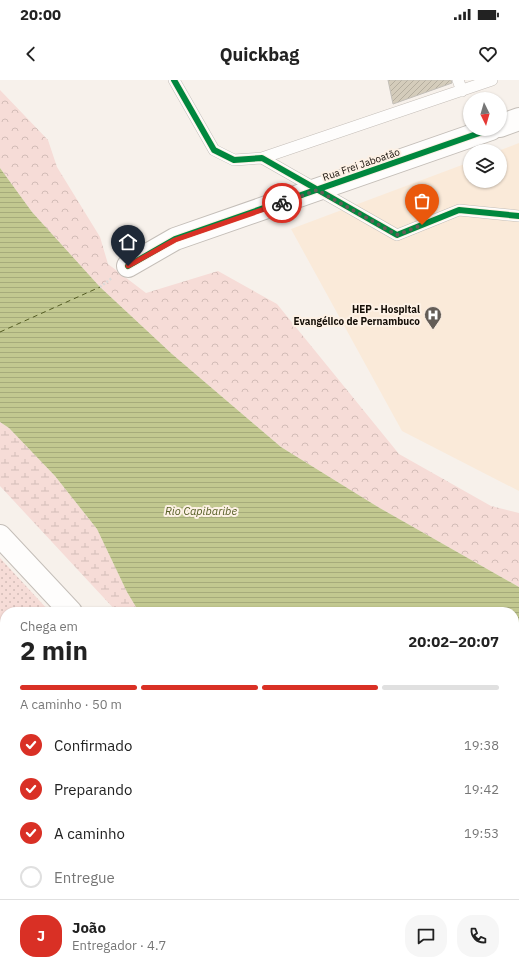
<!DOCTYPE html>
<html lang="pt">
<meta charset="utf-8">
<style>
body{margin:0;font-family:"IBM Plex Sans",sans-serif;background:#f6f6f6;color:#222;height:100vh;display:flex;flex-direction:column;font-size:15px;white-space:nowrap}
*{box-sizing:border-box;margin:0}
p{font-size:13px;color:#767676}
.icon{flex:none;width:22px;height:22px;fill:none;stroke:currentColor;stroke-width:2;stroke-linecap:round;stroke-linejoin:round}
.map{position:relative;flex:1;overflow:hidden}
.panel{position:absolute;left:0px;top:527px;width:519px;height:372px;display:flex;flex-direction:column;background:#fff;border-radius:16px 16px 0 0;box-shadow:0 1px 3px #0004}
.panel>*{flex:none}
.needle{width:26px;rotate:175deg}
.fabs{position:absolute;left:463px;top:12px;display:grid;gap:8px}
.fabs a{display:grid;place-items:center;width:44px;height:44px;border-radius:50%;background:#fff;box-shadow:0 1px 3px #0004;font-size:20px}
.pin{position:absolute;display:grid;place-items:center;width:34px;height:34px;color:#fff;margin:-41px -17px;border-radius:50% 50% 50% 0;rotate:-45deg;box-shadow:0 0 4px #0007}
.pin .icon{rotate:45deg}
.courier{position:absolute;display:grid;place-items:center;width:40px;height:40px;margin:-20px;border:3px solid #d93025;border-radius:50%;background:#fff;color:#222;box-shadow:0 1px 5px #0007}
.head em{font-style:normal;font-weight:700}
.head div{display:flex;flex-direction:column-reverse}
.head{display:flex;align-items:center;justify-content:space-between;height:68px;padding:0 20px}
h1{font-size:26px;font-weight:700;line-height:30px}
.bar{display:grid;grid-template-columns:repeat(4,1fr);gap:6px 4px;align-content:center;height:48px;padding:0 20px}
.bar i{height:5px;border-radius:3px;background:#e0e0e0}
.bar .on{background:#d93025}
.bar p{grid-column:span 4}
.line{display:flex;align-items:center;gap:10px;padding:0 20px;border-top:1px solid #e0e0e0}
.line div{flex:1}
.round{display:grid;place-items:center;flex:none;width:42px;height:42px;border-radius:16px;background:#f6f6f6}
ol{padding:0 20px;list-style:none}
li{display:flex;align-items:center;gap:12px;height:44px}
li p{margin-inline-start:auto}
li .icon{padding:4px;border-radius:50%;background:#d93025;color:#fff;stroke-width:4}
li:last-child{color:#767676}
li i{width:22px;height:22px;border:2px solid #e0e0e0;border-radius:50%}
.status{display:flex;justify-content:space-between;align-items:center;height:28px;padding:0 20px;background:#fff;direction:ltr}
.status svg{height:11px;fill:currentColor}
header{display:flex;justify-content:space-between;align-items:center;height:52px;padding:0 20px;background:#fff;font-size:18px;font-weight:700}
.map>svg:first-child{display:block}
.built{fill:#faead9}
.forest{fill:url(#forest-crowns)}
.wetland{fill:url(#wetland-marsh)}
.park{fill:url(#park-dots)}
.water{fill:url(#water-rules)}
.lines{fill:none;stroke-linecap:round;stroke-linejoin:round}
.ferry{stroke:#545c23;stroke-width:1;stroke-dasharray:5 4;stroke-linecap:butt}
.building{fill:url(#building-hatch);stroke:#c3bfb8}
.lane-casing{stroke:#c4beb8;stroke-width:12}
.street-casing{stroke:#c4beb8;stroke-width:24}
.secondary-casing{stroke:#c4beb8;stroke-width:24}
.path{stroke:#dcdad8;stroke-width:2.5;stroke-dasharray:2 2;stroke-linecap:butt}
.lane{stroke:#fefdfc;stroke-width:11}
.street{stroke:#fefdfc;stroke-width:22}
.secondary{stroke:#fefdfc;stroke-width:22}
.cycleway-casing{stroke:#fdf1e5;stroke-width:8}
.cycleway{stroke:#00873e;stroke-width:6}
.done{stroke:#635d57;stroke-width:4;stroke-dasharray:0 7.2}
.route{stroke:#d93025;stroke-width:5}
.labels{text-anchor:middle;stroke-width:4;stroke-linejoin:round;paint-order:stroke}
.street-label{font-size:10px;fill:#140e07;stroke:#fdf1e5}
.poi-label{font-size:10px;font-weight:bold;fill:#140e07;stroke:#fdf1e5;text-anchor:end}
.water-label{font-size:11px;font-style:italic;fill:#545c23;stroke:#fdf1e5}
</style>
<div class="status"><b>20:00</b><svg viewBox="0 0 49 12"><path d="M0 12V9h3v3zM5 12V6h3v6zM10 12V3h3v9zM15 12V0h3v12zM26 1h20v11H26zM47 4h2v5h-2z"/></svg></div>
<header><svg class="icon" aria-label="back" viewBox="0 0 24 24"><path d="M15 5l-7 7 7 7"/></svg>Quickbag<svg class="icon" aria-label="heart" viewBox="0 0 24 24"><path d="M12 20l-8-8c-3-5 5-10 8-4 3-6 11-1 8 4z"/></svg></header>
<div class="map">
<svg width="519" height="899" viewBox="0 0 519 899">
<defs>
<pattern id="forest-crowns" width="20" height="18" patternUnits="userSpaceOnUse"><rect width="20" height="18" fill="#f6dcd7"/><path d="M2 6a3 3 0 1 1 6 0M12 15a3 3 0 1 1 6 0" fill="none" stroke="#d2bcb7"/></pattern>
<pattern id="wetland-marsh" width="20" height="14" patternUnits="userSpaceOnUse"><rect width="20" height="14" fill="#f6dcd7"/><path d="M1 5h8M5 5V1M11 12h8M15 12V8" fill="none" stroke="#d2bcb7"/></pattern>
<pattern id="park-dots" width="8" height="8" patternUnits="userSpaceOnUse"><rect width="8" height="8" fill="#f6dcd7"/><path d="M2 2h.1M6 6h.1" fill="none" stroke="#d2bcb7" stroke-width="1.8" stroke-linecap="round"/></pattern>
<pattern id="water-rules" width="6" height="5" patternUnits="userSpaceOnUse"><rect width="6" height="5" fill="#c2c890"/><path d="M0 2.5h6" fill="none" stroke="#a6ab7b"/></pattern>
<pattern id="building-hatch" width="6" height="6" patternUnits="userSpaceOnUse"><rect width="6" height="6" fill="#d4ccbb"/><path d="M-1 1l2-2M0 6l6-6M5 7l2-2" fill="none" stroke="#b5ae9f"/></pattern>
</defs>
<rect width="100%" height="100%" fill="#f7f1eb"/>
<path class="built" d="M519,63V411L402,351L291,149L470,82V101H500V71H498Z"/>
<path class="forest" d="M0,10L48,60L57,87L100,157L108,184L146,213L218,191L277,224L399,374L491,426L519,433V507L378,427L281,367L172,274L100,207L32,132L0,88Z
M514,821L519,822V839L514,844Z
M407,894H460L454,899H411Z"/>
<path class="wetland" d="M0,342L9,348L55,396L97,449L127,512L139,532H117L0,406Z
M514,808L519,810V822L514,821Z
M519,839V883L514,882V844Z"/>
<path class="park" d="M0,478L50,532H5V894H356L360,899H0Z
M398,894H446L440,899H402Z"/>
<path class="water" d="M0,88L32,132L100,207L172,274L281,367L378,427L519,507V810L514,808V532H139L127,512L97,449L55,396L9,348L0,342Z"/>
<g class="lines">
<path class="ferry" d="M0,252L100,207"/>
</g>
<path class="building" d="M388,0H451L452,3L393,24Z"/>
<g class="lines">
<defs>
<path id="lane" d="M174,0L214,70L234,80L262,78L492,0
M458,0L462,11
M262,78L397,155L459,130L519,136
M0,616L5,610
M112,899L116,894"/>
<path id="street" d="M500,46L519,39
M128,186L175,159L491,49"/>
<path id="secondary" d="M0,456L71,532
M374,894L377,899"/>
</defs>
<use href="#lane" class="lane-casing"/>
<use href="#street" class="street-casing"/>
<use href="#secondary" class="secondary-casing"/>
<path class="path" d="M100,207L112,198
M246,894L252,899
M292,894L296,899"/>
<use href="#lane" class="lane"/>
<use href="#street" class="street"/>
<use href="#secondary" class="secondary"/>
<defs>
<path id="cycleway" d="M174,0L214,70L234,80L262,78L397,155L459,130L519,136
M128,186L175,159L491,49"/>
</defs>
<use href="#cycleway" class="cycleway-casing"/>
<use href="#cycleway" class="cycleway"/>
</g>
<g class="lines">
<path class="done" d="M282,123L317,110L397,155L422,145"/>
<path class="route" d="M128,186L175,160L282,123"/>
</g>
<defs>
<symbol id="hospital-pin" viewBox="-11 -11 22 30"><path d="M0 17L-7.5 6A9.5 9.5 0 1 1 7.5 6Z" fill="#635d57" stroke="#fdf1e5"/><path d="M-5-5h3v3.5h4V-5h3V5h-3V1.5h-4V5h-3Z" fill="#fff"/></symbol>
</defs>
<g fill-rule="evenodd">
<use href="#hospital-pin" x="423" y="225" width="20" height="27"/>
</g>
<g class="labels">
<g class="street-label">
<text transform="translate(361 84) rotate(-19)" y="4">Rua Frei Jaboatão</text>
</g>
<g class="poi-label">
<text x="420" y="233">HEP - Hospital<tspan x="420" dy="12">Evangélico de Pernambuco</tspan></text>
</g>
<g class="water-label">
<text x="201" y="435">Rio Capibaribe</text>
</g>
</g>
</svg>
<div class="fabs">
<a><svg class="needle" viewBox="-14 -14 28 28"><path d="M0-13l5 13h-10z" fill="#e53935"/><path d="M0 13l5-13h-10z" fill="#767676"/></svg></a>
<a><svg class="icon" aria-label="layers" viewBox="0 0 24 24"><path d="M12 4l9 5-9 5-9-5zM3 14l9 5 9-5"/></svg></a>
</div>
<div class="pin" style="left:422px;top:145px;background:#ea580c"><svg class="icon" aria-label="bag" viewBox="0 0 24 24"><path d="M5 8h14l-1 12H6zM9 8a3 3 0 0 1 6 0"/></svg></div>
<div class="pin" style="left:128px;top:186px;background:#1f2937"><svg class="icon" aria-label="home" viewBox="0 0 24 24"><path d="M3 11l9-7 9 7M6 9v11h12V9"/></svg></div>
<div class="courier" style="left:282px;top:123px"><svg class="icon" aria-label="bike" viewBox="0 0 24 24"><circle cx="6" cy="16" r="4"/><circle cx="18" cy="16" r="4"/><path d="M6 16l4-8h5l3 8M10 8l3 8H6M13 5h3"/></svg></div>
<section class="panel">
<div class="head"><div><h1>2 min</h1><p>Chega em</p></div><em>20:02–20:07</em></div>
<div class="bar"><i class="on"></i><i class="on"></i><i class="on"></i><i></i><p>A caminho · 50 m</p></div>
<ol>
<li><svg class="icon" aria-label="check" viewBox="0 0 24 24"><path d="M5 12l5 5 9-10"/></svg>Confirmado<p>19:38</p></li>
<li><svg class="icon" aria-label="check" viewBox="0 0 24 24"><path d="M5 12l5 5 9-10"/></svg>Preparando<p>19:42</p></li>
<li><svg class="icon" aria-label="check" viewBox="0 0 24 24"><path d="M5 12l5 5 9-10"/></svg>A caminho<p>19:53</p></li>
<li><i></i>Entregue</li>
</ol>
<div class="line" style="height:72px"><b class="round" style="background:#d93025;color:#fff">J</b><div><b>João</b><p>Entregador · 4.7</p></div><a class="round"><svg class="icon" aria-label="chat" viewBox="0 0 24 24"><path d="M4 5h16v11H9l-5 4z"/></svg></a><a class="round"><svg class="icon" aria-label="phone" viewBox="0 0 24 24"><path d="M5 4h4l2 5-3 2q2 4 5 5l2-3 5 2v4C11 20 4 13 5 4z"/></svg></a></div>
</section>
</div>
